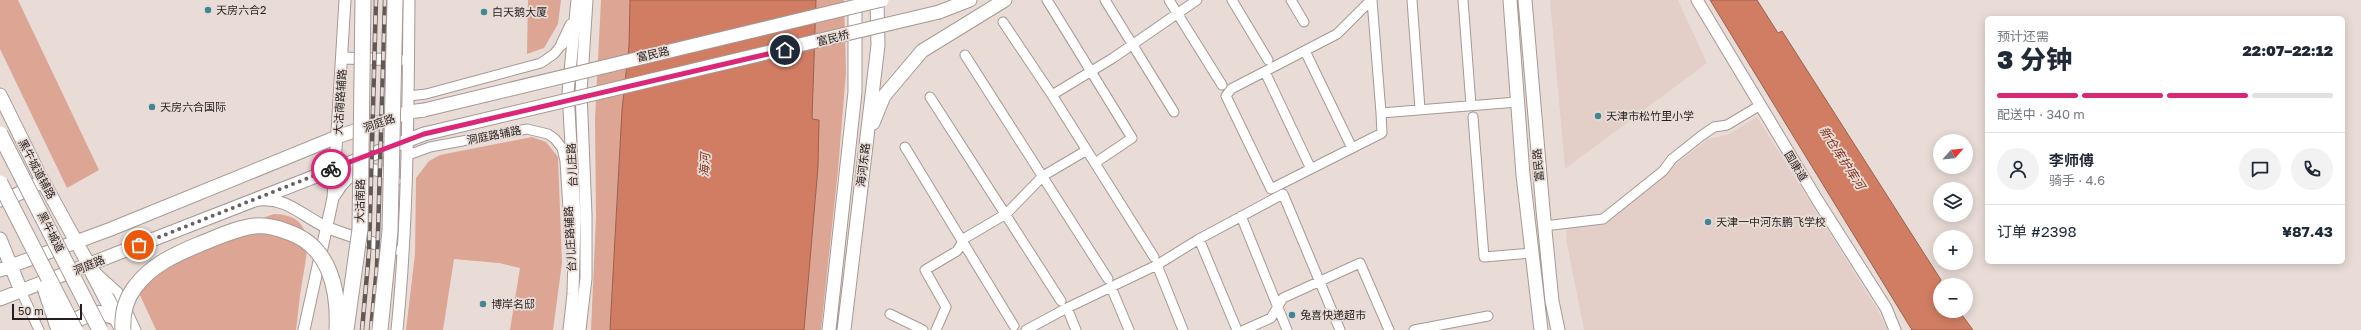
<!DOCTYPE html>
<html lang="zh">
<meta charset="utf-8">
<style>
body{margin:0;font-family:"Golos Text","Noto Sans SC",sans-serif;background:#f2f2f3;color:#1f2937;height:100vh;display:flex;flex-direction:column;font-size:15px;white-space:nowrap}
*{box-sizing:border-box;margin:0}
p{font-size:13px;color:#747a83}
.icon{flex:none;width:22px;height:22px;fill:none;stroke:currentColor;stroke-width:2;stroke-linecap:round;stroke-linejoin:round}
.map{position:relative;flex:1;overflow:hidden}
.side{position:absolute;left:1985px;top:16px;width:360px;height:248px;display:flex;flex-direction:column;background:#fff;border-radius:6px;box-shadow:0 2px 10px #0003}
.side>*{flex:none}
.needle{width:26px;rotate:63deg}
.buttons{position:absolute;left:1933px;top:134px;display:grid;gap:8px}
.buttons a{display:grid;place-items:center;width:40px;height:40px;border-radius:50%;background:#fff;box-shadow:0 2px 10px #0003;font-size:20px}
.scale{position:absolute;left:12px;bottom:10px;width:70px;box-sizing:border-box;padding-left:4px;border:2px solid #241f1e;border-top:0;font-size:11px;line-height:14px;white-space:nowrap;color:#241f1e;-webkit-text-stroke:3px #e9dcd7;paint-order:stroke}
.pin{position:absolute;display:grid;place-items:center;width:34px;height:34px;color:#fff;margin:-17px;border:2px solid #fff;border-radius:50%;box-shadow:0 1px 4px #0007}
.courier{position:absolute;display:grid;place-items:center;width:40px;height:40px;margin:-20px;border:3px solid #db2777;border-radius:50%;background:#fff;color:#222;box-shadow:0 1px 5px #0007}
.headline em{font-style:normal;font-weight:800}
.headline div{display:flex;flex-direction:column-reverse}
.headline{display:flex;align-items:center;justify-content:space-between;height:68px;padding:0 12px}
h1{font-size:26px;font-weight:800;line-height:30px}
.bar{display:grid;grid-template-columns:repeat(4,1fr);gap:6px 4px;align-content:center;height:48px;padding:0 12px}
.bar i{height:5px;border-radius:3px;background:#e0e1e3}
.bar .current{background:#db2777}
.bar p{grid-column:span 4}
.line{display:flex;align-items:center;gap:10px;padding:0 12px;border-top:1px solid #e0e1e3}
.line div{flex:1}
.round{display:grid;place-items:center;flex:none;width:42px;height:42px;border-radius:21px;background:#f2f2f3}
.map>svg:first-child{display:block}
.built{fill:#e4cfc8}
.green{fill:#dda594}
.water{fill:#d07d63;stroke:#9c614e}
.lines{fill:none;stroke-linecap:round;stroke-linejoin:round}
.minor-casing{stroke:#a59995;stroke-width:11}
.tertiary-casing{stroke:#a59995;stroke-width:13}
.secondary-casing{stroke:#a59995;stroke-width:15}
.trunk-casing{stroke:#a59995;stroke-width:17}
.minor{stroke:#fff;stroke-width:9}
.tertiary{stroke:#fff;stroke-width:11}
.secondary{stroke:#fff;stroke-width:13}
.trunk{stroke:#fff;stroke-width:15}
.rail-casing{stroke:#605956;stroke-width:4.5}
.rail{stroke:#e9dcd7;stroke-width:3;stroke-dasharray:9;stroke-linecap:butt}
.secondary-bridge-casing{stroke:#a59995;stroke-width:15;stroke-linecap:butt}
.trunk-bridge-casing{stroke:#a59995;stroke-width:17;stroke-linecap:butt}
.secondary-bridge{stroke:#fff;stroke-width:13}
.trunk-bridge{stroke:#fff;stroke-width:15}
.done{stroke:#69615f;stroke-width:4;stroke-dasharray:0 7.2}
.route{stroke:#db2777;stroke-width:5}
.poi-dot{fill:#428595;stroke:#e9dcd7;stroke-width:1.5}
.labels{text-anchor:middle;stroke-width:3.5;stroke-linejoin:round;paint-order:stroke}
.poi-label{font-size:11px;fill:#241f1e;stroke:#e9dcd7;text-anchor:start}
.street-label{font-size:11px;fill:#241f1e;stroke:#e9dcd7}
.water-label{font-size:12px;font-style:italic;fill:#7e3219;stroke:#e9dcd7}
</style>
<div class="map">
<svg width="2361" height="330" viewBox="0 0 2361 330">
<rect width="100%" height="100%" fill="#e9dcd7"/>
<path class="built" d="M1550,0H1678L1707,63L1565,169Z
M1757,117L1877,309L1888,330H1584L1566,239L1567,226L1604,221L1708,139L1727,135Z"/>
<path class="green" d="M0,0H18L99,170L67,188L0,49Z
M528,0H561L558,24L544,48L527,54Z
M601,0H844L846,72L838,170L821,330H591L596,218L595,119Z
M532,137L546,142L558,157L562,263L553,330H510L520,268L499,263L454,259L443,330H406L415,254L416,178L429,161L440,155Z
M274,214C319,215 306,255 302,283C299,299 298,315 296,330H156L139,293C146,271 250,221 274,214Z"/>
<path class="water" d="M630,0H816L812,119L819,120L818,167L804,330H610L622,110L629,46Z
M1710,0H1757L1778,33L1782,31L1941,280L1938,286L1940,311H1959L1973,330H1912Z"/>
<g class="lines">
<defs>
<path id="minor" d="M1047,0L1132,138L1095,163
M1105,0L1174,112
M1169,0L1222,85
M1232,0L1268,60
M1291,0L1304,22
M1371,0L1337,34L1231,89L1226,96L1271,189L1382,133L1381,113
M1372,0L1381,113L1517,102
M1412,0L1420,109
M1463,0L1471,105
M1003,22L1052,95L1154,257
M1305,51L1352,148
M965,55L1108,279
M1265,72L1311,169
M1052,95L1113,58L1197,0
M409,96L426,94L541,63L554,54L562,44
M930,97L1061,301
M1473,117L1484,257L1531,253
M905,147L1014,326
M408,155L430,147L527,129L548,134L555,139L562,148L565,161L570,242
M1241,216L1287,330
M1544,226L1603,219L1663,171L1672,159L1701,136L1714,127L1727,125L1759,106
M1199,239L1237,330
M1157,265L1183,330
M97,273L118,292L136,330
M1111,287L1129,330
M21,291L39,330
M1067,308L1076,330
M890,314L923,330
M936,330L946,307L925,270L957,251L965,238L1006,214L1043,176L1087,150
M1026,330L1067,308L1157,265L1199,239L1283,194L1340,330
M1244,330L1271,318L1283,298L1360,263L1389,330
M1414,330L1488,316"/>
<path id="tertiary" d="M1697,0L1818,201L1886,308L1895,330
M562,44L571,25
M343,58L400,60
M335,195C349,170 373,160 395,181
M258,200C287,197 302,216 326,227C348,236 372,242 394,250
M304,330L333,198L345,0
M397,330C408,220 408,110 409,0
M569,330L573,294L575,216L568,92L577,0
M580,330L586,278V215L581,92L587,0"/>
<path id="secondary" d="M1510,0L1523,175L1541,330
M1525,0L1543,210L1552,301L1558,330
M939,12L970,0
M0,95L40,176L89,265
M873,123L884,96L922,51L1005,0
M0,200L16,195L37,184
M0,239L21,291
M0,270L111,229L337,137L409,112L424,110
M0,299L424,134
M829,330L855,92V0
M844,330L878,45L877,0"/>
<path id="trunk" d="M89,265L123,330
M62,330C79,316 96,308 117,318"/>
</defs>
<use href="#minor" class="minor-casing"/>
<use href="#tertiary" class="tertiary-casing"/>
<use href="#secondary" class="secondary-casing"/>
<use href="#trunk" class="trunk-casing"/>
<use href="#minor" class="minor"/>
<use href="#tertiary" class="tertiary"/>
<use href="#secondary" class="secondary"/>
<use href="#trunk" class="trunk"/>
<defs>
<path id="rail" d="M362,330L369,252L376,0
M371,330L377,266L385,0"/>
</defs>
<use href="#rail" class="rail-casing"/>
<use href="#rail" class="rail"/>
<defs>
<path id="secondary-bridge" d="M424,110L882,0
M424,134L939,12"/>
<path id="trunk-bridge" d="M0,134L100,330
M0,183L75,330
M45,288L59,330
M123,330C122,315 125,300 135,287C151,265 176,254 200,244C218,237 236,228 255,226C267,225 278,228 288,232C330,246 339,290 337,330
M346,330L360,229L363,0
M380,330L390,231L395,0"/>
</defs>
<use href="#secondary-bridge" class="secondary-bridge-casing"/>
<use href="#trunk-bridge" class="trunk-bridge-casing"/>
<use href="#secondary-bridge" class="secondary-bridge"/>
<use href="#trunk-bridge" class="trunk-bridge"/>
</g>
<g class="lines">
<path class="done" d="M139,245L331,169"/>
<path class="route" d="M331,169L424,134L785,50"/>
</g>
<g class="poi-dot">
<circle cx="208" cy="10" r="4"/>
<circle cx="484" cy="12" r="4"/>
<circle cx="152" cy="107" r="4"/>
<circle cx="1598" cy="116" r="4"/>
<circle cx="1708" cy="222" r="4"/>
<circle cx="483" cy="304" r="4"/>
<circle cx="1292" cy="315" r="4"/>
</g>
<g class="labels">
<g class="poi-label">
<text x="216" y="14">天房六合2</text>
<text x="492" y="16">白天鹅大厦</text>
<text x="160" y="111">天房六合国际</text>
<text x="1606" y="120">天津市松竹里小学</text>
<text x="1716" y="226">天津一中河东鹏飞学校</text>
<text x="491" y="308">博岸名邸</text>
<text x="1300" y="319">兔喜快递超市</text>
</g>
<g class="street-label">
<text transform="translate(833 38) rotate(-14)" y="4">富民桥</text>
<text transform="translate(653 54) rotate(-13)" y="4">富民路</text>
<text transform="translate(340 102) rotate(-86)" y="4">大沽南路辅路</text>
<text transform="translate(379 123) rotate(-19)" y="4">洞庭路</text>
<text transform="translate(494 135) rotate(-11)" y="4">洞庭路辅路</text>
<text transform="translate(572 165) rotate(-93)" y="4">台儿庄路</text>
<text transform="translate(863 165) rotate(-83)" y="4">海河东路</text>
<text transform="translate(1538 165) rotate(-95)" y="4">富民路</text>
<text transform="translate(1796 166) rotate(59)" y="4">国康道</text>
<text transform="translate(37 169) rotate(62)" y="4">黑牛城道辅路</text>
<text transform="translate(360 201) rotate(-89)" y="4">大沽南路</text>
<text transform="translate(51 232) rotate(63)" y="4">黑牛城道</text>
<text transform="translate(570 239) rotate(-93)" y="4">台儿庄路辅路</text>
<text transform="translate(89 265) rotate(-22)" y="4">洞庭路</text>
</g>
<g class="water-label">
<text transform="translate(1842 158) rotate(57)" y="4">新仓库护库河</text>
<text transform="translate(705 165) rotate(-87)" y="4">海河</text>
</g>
</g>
</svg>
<div class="buttons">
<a><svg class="needle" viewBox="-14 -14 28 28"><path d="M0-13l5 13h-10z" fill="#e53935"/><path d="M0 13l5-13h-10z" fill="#747a83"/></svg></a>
<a><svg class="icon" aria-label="layers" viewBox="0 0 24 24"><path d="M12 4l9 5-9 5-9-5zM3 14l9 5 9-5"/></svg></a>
<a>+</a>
<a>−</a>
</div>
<div class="scale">50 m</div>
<div class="pin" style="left:139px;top:245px;background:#ea580c"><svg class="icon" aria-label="bag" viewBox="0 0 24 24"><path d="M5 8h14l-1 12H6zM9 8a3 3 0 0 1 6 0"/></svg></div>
<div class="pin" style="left:785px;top:50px;background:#1f2937"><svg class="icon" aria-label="home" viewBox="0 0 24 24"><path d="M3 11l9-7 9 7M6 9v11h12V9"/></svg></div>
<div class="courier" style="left:331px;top:169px"><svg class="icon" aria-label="bike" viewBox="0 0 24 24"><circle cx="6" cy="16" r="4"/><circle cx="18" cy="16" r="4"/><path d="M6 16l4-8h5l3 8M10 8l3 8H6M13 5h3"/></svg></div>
<section class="side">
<div class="headline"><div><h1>3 分钟</h1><p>预计还需</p></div><em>22:07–22:12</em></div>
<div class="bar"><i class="current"></i><i class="current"></i><i class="current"></i><i></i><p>配送中 · 340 m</p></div>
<div class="line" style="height:72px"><a class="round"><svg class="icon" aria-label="person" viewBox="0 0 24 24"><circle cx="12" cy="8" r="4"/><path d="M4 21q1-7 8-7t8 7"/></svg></a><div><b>李师傅</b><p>骑手 · 4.6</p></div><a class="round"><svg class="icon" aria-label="chat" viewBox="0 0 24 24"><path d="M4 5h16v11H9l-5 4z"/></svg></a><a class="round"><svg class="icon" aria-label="phone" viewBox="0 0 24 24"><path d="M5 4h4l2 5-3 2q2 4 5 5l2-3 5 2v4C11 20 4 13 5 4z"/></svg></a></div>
<div class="line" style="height:52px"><div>订单 #2398</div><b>¥87.43</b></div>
</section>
</div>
